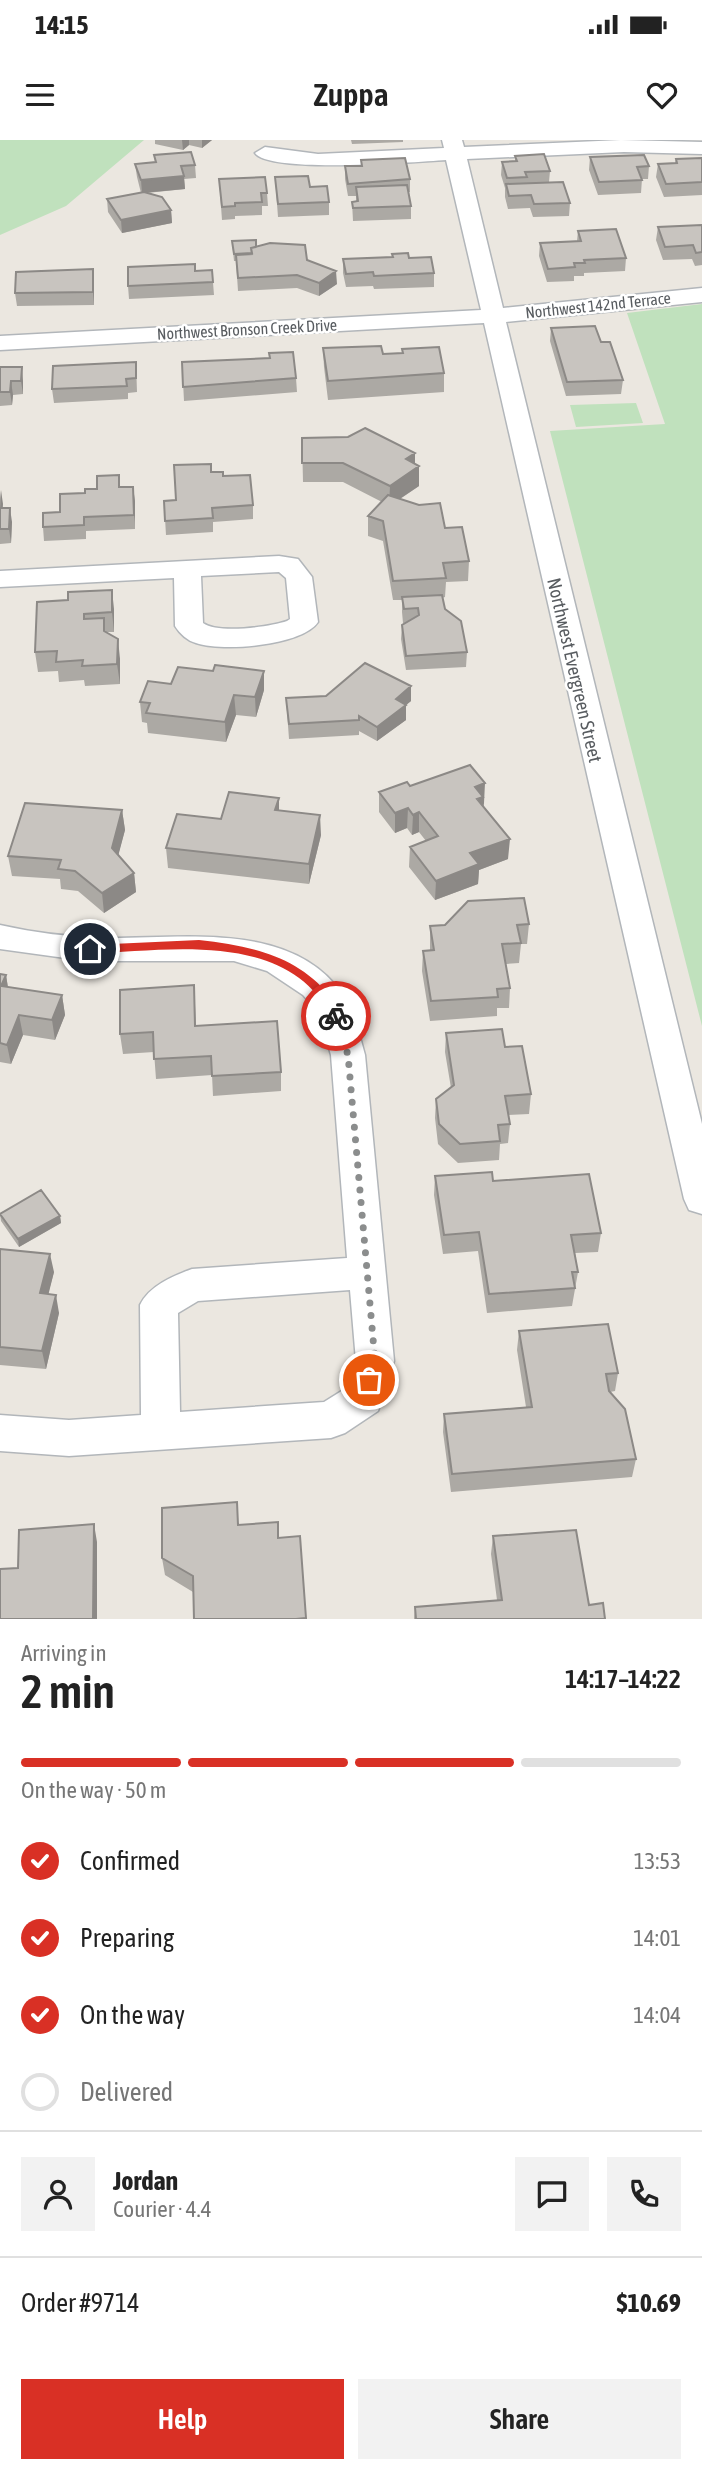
<!DOCTYPE html>
<meta charset="utf-8">
<style>
body{margin:0;font-family:"Asap Condensed",sans-serif;background:#f2f2f2;color:#222;height:100vh;display:flex;flex-direction:column;font-size:26px;white-space:nowrap}
*{box-sizing:border-box;margin:0}
p{font-size:23px;color:#767676}
.icon{flex:none;width:38px;height:38px;fill:none;stroke:currentColor;stroke-width:2;stroke-linecap:round;stroke-linejoin:round}
.map{position:relative;height:1479px;overflow:hidden}
.side{display:flex;flex-direction:column;background:#fff;flex:1}
.side>*{flex:none}
.pin{position:absolute;display:grid;place-items:center;width:60px;height:60px;color:#fff;margin:-30px;border:4px solid #fff;border-radius:50%;box-shadow:0 2px 7px #0007}
.courier{position:absolute;display:grid;place-items:center;width:70px;height:70px;margin:-35px;border:5px solid #d93025;border-radius:50%;background:#fff;color:#222;box-shadow:0 2px 9px #0007}
.summary em{font-style:normal;font-weight:600}
.summary div{display:flex;flex-direction:column-reverse}
.summary{display:flex;align-items:center;justify-content:space-between;height:119px;padding:0 21px}
h1{font-size:46px;font-weight:600;line-height:52px}
.bar{display:grid;grid-template-columns:repeat(4,1fr);gap:10px 7px;align-content:center;height:84px;padding:0 21px}
.bar i{height:9px;border-radius:5px;background:#e0e0e0}
.bar .current{background:#d93025}
.bar p{grid-column:span 4}
.line{display:flex;align-items:center;gap:18px;padding:0 21px;border-top:2px solid #e0e0e0}
.line div{flex:1}
.round{display:grid;place-items:center;flex:none;width:74px;height:74px;border-radius:0px;background:#f2f2f2}
ol{padding:0 21px;list-style:none}
li{display:flex;align-items:center;gap:21px;height:77px}
li p{margin-inline-start:auto}
li .icon{padding:7px;border-radius:50%;background:#d93025;color:#fff;stroke-width:4}
li:last-child{color:#767676}
li i{width:38px;height:38px;border:4px solid #e0e0e0;border-radius:50%}
.action{display:flex;gap:14px;margin-top:auto;padding:14px 21px}
.action a{flex:1;height:80px;border-radius:0px;background:#d93025;color:#fff;font-size:28px;font-weight:600;line-height:80px;text-align:center}
.action a+a{background:#f2f2f2;color:#222}
.status{display:flex;justify-content:space-between;align-items:center;height:49px;padding:0 35px;background:#fff;direction:ltr}
.status svg{height:19px;fill:currentColor}
header{display:flex;justify-content:space-between;align-items:center;height:91px;padding:0 21px;background:#fff;font-size:32px;font-weight:600}
.map>svg:first-child{display:block}
.green{fill:#c0e1bd}
.lines{fill:none;stroke-linecap:round;stroke-linejoin:round}
.minor-casing{stroke:#b2b6ba;stroke-width:3}
.minor{fill:#fff;fill-rule:evenodd}
.wall{fill:#aca9a4}
.shaded-wall{fill:#8c8986}
.building{fill:#c8c4bf;stroke:#8c8986;stroke-width:2}
.route{fill:#d93025}
.done{stroke:#8b8d8d;stroke-width:7;stroke-dasharray:0 12.6}
.labels{text-anchor:middle;stroke-width:5;stroke-linejoin:round;paint-order:stroke}
.far-street-label{font-size:16px;fill:#585c60;stroke:#fff}
.street-label{font-size:19px;fill:#585c60;stroke:#fff}
</style>
<div class="status"><b>14:15</b><svg viewBox="0 0 49 12"><path d="M0 12V9h3v3zM5 12V6h3v6zM10 12V3h3v9zM15 12V0h3v12zM26 1h20v11H26zM47 4h2v5h-2z"/></svg></div>
<header><svg class="icon" aria-label="menu" viewBox="0 0 24 24"><path d="M4 6h16M4 12h16M4 18h16"/></svg>Zuppa<svg class="icon" aria-label="heart" viewBox="0 0 24 24"><path d="M12 20l-8-8c-3-5 5-10 8-4 3-6 11-1 8 4z"/></svg></header>
<div class="map">
<svg width="702" height="1479" viewBox="0 0 702 1479">
<rect width="100%" height="100%" fill="#ebe7e0"/>
<path class="green" d="M0,0H144L66,66L0,95Z
M702,164V886L550,291L665,284L627,173Z
M636,263L643,283L576,287L570,265Z"/>
<g class="lines">
<defs>
<path id="minor" d="M442,0H462L464,7L621,0L702,2V14L624,12L467,19L503,168L702,148V162L506,182L702,984V1074L689,1070L684,1059L484,183L0,210V196L481,170L446,20C416,22 270,34 255,13L265,7L318,14L444,8Z
M279,416L298,419L312,437L318,482C302,506 222,512 196,503C188,501 180,494 175,486L174,438L0,447V431ZM279,432L286,438L290,479L287,481C269,487 218,494 203,483L201,436Z
M0,785C35,793 70,797 105,798C182,799 292,780 343,855C355,873 359,894 365,915L394,1221L378,1271L345,1293L331,1298L69,1316L0,1311V1275L69,1280L141,1275L140,1165C149,1146 173,1136 192,1129L347,1118L331,915L319,873L303,855L267,831L234,821H87L0,809ZM350,1150L356,1221L348,1247L324,1262L180,1272L178,1173L198,1161Z"/>
</defs>
<use href="#minor" class="minor-casing"/>
<use href="#minor" class="minor"/>
</g>
<path class="wall" d="M155,0H212L202,8L189,5L183,10L155,4Z
M351,0H403V2L352,4Z
M154,15L195,25L196,38L184,39L185,49L147,53L171,70L172,83L122,93L108,72L107,59L141,53L137,37L135,24L155,22Z
M515,16L550,31L549,42L570,63L569,76L533,77L530,68L508,69L505,57V48L501,35L502,22L515,21Z
M590,17L649,26L648,39H642L641,53L598,55L589,30Z
M702,18V55L664,57L656,37L658,24L675,23L676,19Z
M361,20L410,39V52H408L411,66V79L353,81L352,62L356,61V56H348L345,39V26H361Z
M275,37L310,47L329,62V75L278,77Z
M219,39L267,53L268,66H262V75L235,76V79L222,80Z
M702,85V125L695,126L692,119L663,120L656,100L658,87Z
M578,91L626,118L625,131L584,133V136H574V141L547,142L539,116L540,103L577,101Z
M232,101L307,120L337,144L319,156L297,148L238,151L236,121H234Z
M392,114L409,118L434,133V147L374,149L373,146L346,147L343,133V119L392,117Z
M212,130L214,155L129,159L128,146L195,131Z
M94,143V165L17,166L15,153Z
M551,188L601,202L623,240L621,254L566,256L550,201Z
M323,208L383,214L402,213V209L444,233V252L328,260L324,227Z
M136,222L137,252L128,253V259L54,263L52,249Z
M182,222L296,238L297,252L184,261Z
M0,227L23,241V254L13,255L12,265L0,266Z
M302,298L415,324L419,346L400,359L445,388L469,421L468,441L446,442L445,457L442,458L445,469L467,512L466,527L406,530L401,499L402,485L406,483H403L402,472V460H393L383,401L368,396V376L382,362L343,342H303Z
M211,332L223,336L253,365V379L213,382V392L166,395L164,361L176,360Z
M119,335L120,347H133L135,389L86,391V399L44,401L43,387L60,372L85,353L97,349Z
M0,350L2,368L12,382L11,403L0,404Z
M37,462L114,469V492H107L120,519V544L85,546L84,540L59,542L58,531L38,532L35,512Z
M171,544L264,550L256,577L236,575L226,602L148,593L147,583L142,582L140,562Z
M411,546V561L406,565V580L377,601L359,591V595L289,599L286,558L326,556Z
M410,646L484,663L483,665L508,719L479,730L478,744L435,760L409,727L410,707L426,701L419,692L412,695L407,688L395,693L379,672V652Z
M122,670L125,690L118,715L134,733L136,752L104,773L78,751L61,749L60,739L12,736L8,716Z
M221,679L321,695L309,744L168,728L166,708Z
M529,784L527,804H521L519,823L506,824L510,848L509,868H497V876L430,881L422,831L423,811H430V786Z
M0,834L6,835L8,847L62,855L65,875L55,900L23,895L11,924L0,922Z
M195,865L196,886L281,932V951L213,956L212,935L156,939L154,912L123,914L120,894Z
M446,893L505,907L531,954L529,974L508,975L510,984L508,1003L500,1004L499,1020L458,1023L438,1004L435,978L436,959L451,948L445,912Z
M435,1036L601,1093L598,1112L575,1113L578,1132L572,1166L487,1173L478,1111L443,1114L434,1055Z
M0,1074L60,1076L61,1083L19,1107L1,1081Z
M0,1109L54,1132L48,1154L59,1173L46,1229L0,1225Z
M519,1191L618,1233L615,1251L610,1252L636,1319L632,1337L451,1352L443,1292L444,1274L526,1267L517,1210Z
M278,1382L279,1398L300,1396L306,1479H194L193,1452L165,1435L162,1418L239,1385Z
M493,1396L589,1465L605,1479H414L415,1467L497,1460L491,1414Z"/>
<path class="shaded-wall" d="M182,0H189V5L183,10Z
M202,0H212L202,8Z
M184,36L185,49L142,53L141,40Z
M171,70L172,83L122,93L121,80Z
M93,129L94,143V165L93,152Z
M336,131L337,144L319,156V143Z
M22,227L23,241V254L21,241Z
M11,241L13,255L12,265L10,252Z
M415,313V329L419,326V346L389,366L390,346L406,319Z
M133,347L135,361V389L134,375Z
M1,350L3,364L2,382L0,372Z
M10,368L12,382L11,403L9,389Z
M112,450L114,469V492L112,472Z
M118,499L120,519V544L117,524Z
M264,531V550L256,577L255,557Z
M411,546V561L400,570L406,565V580L377,601V587L396,559Z
M234,555L236,575L226,602L225,582Z
M485,643L484,663L482,677L475,647Z
M279,658V677L275,670Z
M408,668L407,688L395,693V673Z
M122,670L125,690L115,728L112,708Z
M419,672V692L412,695L413,675Z
M320,675L321,695L309,744V724Z
M510,699L508,719L479,730L478,744L435,760L436,741L470,713Z
M134,733L136,752L104,773L102,753Z
M6,835L9,855L1,846Z
M62,855L65,875L55,900L52,880Z
M19,875L23,895L11,924L7,905Z
M60,1076L61,1083L19,1107L18,1099Z
M50,1114L54,1132L44,1172L40,1153Z
M56,1155L59,1173L46,1229L42,1211Z
M94,1384L97,1402V1479H93Z"/>
<path class="building" d="M191,12L195,25L181,26L184,36L141,40L135,24L156,22L154,15Z
M544,14L550,31L525,32L527,37L507,38L502,22L517,21L515,16Z
M644,15L649,26L637,27L642,40L599,42L590,17Z
M405,18L410,39L348,44L345,26H362L361,20Z
M702,18V42L666,44L658,24L677,23L676,19Z
M308,36L310,47L327,46L329,62L278,64L275,37Z
M265,37L267,53H261L262,62L235,63V66L222,67L219,39Z
M563,42L570,63L534,64L531,55L509,56L506,44Z
M407,45L411,66L353,68L352,62L358,61L356,47Z
M144,52L162,57L171,70L121,80L107,59Z
M702,85V112L696,113L693,105L665,107L658,87Z
M616,89L626,118L584,120L585,123H574L575,127L548,129L540,103L581,101L578,91Z
M256,100V107L251,108L252,113L234,114L232,101Z
M270,103L305,105L307,120L336,131L319,143L297,135L238,138L236,115L252,114L251,108Z
M408,113L409,118L431,117L434,133L374,136L373,132L346,134L343,119L393,117L392,114Z
M195,124V131L212,130L213,142L128,146V127Z
M93,129V152L15,153L16,132Z
M595,186L601,202H610L623,240L567,242L551,188Z
M381,206L383,214L403,213L402,209L439,207L444,233L328,241L323,208Z
M293,212L296,238L183,247L182,222L270,218L269,213Z
M136,222V238L126,239L127,246L52,249L53,226Z
M0,227H22L21,241H11L10,252H0Z
M365,288L415,313L406,319L419,326L390,346L343,323H302V298L348,297Z
M211,324V332H223V336L250,335L253,365L212,368L213,378L165,381L164,361L176,360L174,325Z
M119,335V347H133L134,375L84,377V385L43,387V373L60,372V354L85,353V349H97V336Z
M388,355L419,365L440,363L445,388L462,387L469,421L443,423L446,438L393,441L383,381L368,376Z
M0,368H10L9,389H0Z
M112,450V472L84,474V479L104,478V491L118,499L117,524L82,526L83,520L56,522L57,511L35,512L37,462L68,460V452Z
M442,455L445,469L461,481L467,512L406,516L402,485L419,475L418,468L404,469L402,457Z
M365,523L411,546L396,559L406,565L377,587L359,576V580L289,584L286,558L326,556Z
M215,525L264,531L255,557L234,555L225,582L146,573L150,563L140,562L148,541L171,544L178,527L213,531Z
M470,625L485,643L475,647L483,657L477,659L510,699L470,713L479,724L436,741L410,707L438,696L419,672L413,675L408,668L395,673L379,652L407,642L410,646Z
M229,652L279,658L275,670L320,675L309,724L166,708L177,674L221,679Z
M25,663L122,670L112,708L134,733L102,753L75,731L58,729L61,720L8,716Z
M524,758L529,784L517,785L521,803L502,804L510,848L497,849L498,857L431,861L423,811L434,810L430,786L445,785L468,761Z
M0,834L6,835L1,846L62,855L52,880L19,875L7,905L0,903Z
M194,845L195,886L277,881L281,932L212,936L211,916L154,919L153,892L120,894V850Z
M502,889L505,907L522,906L531,954L505,956L510,984L498,985L500,1001L460,1004L439,984L436,959L454,945L446,893Z
M492,1032L493,1041L589,1034L601,1093L571,1095L578,1132H572L575,1148L489,1154L479,1092L444,1095L435,1036Z
M41,1050L60,1076L18,1099L0,1074Z
M0,1109L50,1114L40,1153L56,1155L42,1211L0,1207Z
M608,1184L618,1233L606,1234L609,1251L625,1269L636,1319L452,1334L444,1274L532,1267L519,1191Z
M237,1362L238,1385L278,1382V1398L300,1396L306,1478L296,1479H194L193,1436L162,1418V1368Z
M94,1384L93,1479H0V1429L18,1428L19,1390Z
M576,1390L589,1465L603,1463L605,1479H416L415,1467L502,1460L493,1396Z"/>
<path class="route" d="M199,800C251,806 296,815 330,856C337,864 343,870 341,879H332C291,790 169,810 90,814L84,809L90,805Z"/>
<g class="lines">
<path class="done" d="M336,876L348,915L375,1221L369,1240"/>
</g>
<g class="labels">
<g class="far-street-label">
<text transform="translate(598 165) rotate(-6)" y="6">Northwest 142nd Terrace</text>
<text transform="translate(247 189) rotate(-3)" y="6">Northwest Bronson Creek Drive</text>
</g>
<g class="street-label">
<text transform="translate(575 530) rotate(77)" y="7">Northwest Evergreen Street</text>
</g>
</g>
</svg>
<div class="pin" style="left:369px;top:1240px;background:#ea580c"><svg class="icon" aria-label="bag" viewBox="0 0 24 24"><path d="M5 8h14l-1 12H6zM9 8a3 3 0 0 1 6 0"/></svg></div>
<div class="pin" style="left:90px;top:809px;background:#1f2937"><svg class="icon" aria-label="home" viewBox="0 0 24 24"><path d="M3 11l9-7 9 7M6 9v11h12V9"/></svg></div>
<div class="courier" style="left:336px;top:876px"><svg class="icon" aria-label="bike" viewBox="0 0 24 24"><circle cx="6" cy="16" r="4"/><circle cx="18" cy="16" r="4"/><path d="M6 16l4-8h5l3 8M10 8l3 8H6M13 5h3"/></svg></div>
</div>
<section class="side">
<div class="summary"><div><h1>2 min</h1><p>Arriving in</p></div><em>14:17–14:22</em></div>
<div class="bar"><i class="current"></i><i class="current"></i><i class="current"></i><i></i><p>On the way · 50 m</p></div>
<ol>
<li><svg class="icon" aria-label="check" viewBox="0 0 24 24"><path d="M5 12l5 5 9-10"/></svg>Confirmed<p>13:53</p></li>
<li><svg class="icon" aria-label="check" viewBox="0 0 24 24"><path d="M5 12l5 5 9-10"/></svg>Preparing<p>14:01</p></li>
<li><svg class="icon" aria-label="check" viewBox="0 0 24 24"><path d="M5 12l5 5 9-10"/></svg>On the way<p>14:04</p></li>
<li><i></i>Delivered</li>
</ol>
<div class="line" style="height:126px"><a class="round"><svg class="icon" aria-label="person" viewBox="0 0 24 24"><circle cx="12" cy="8" r="4"/><path d="M4 21q1-7 8-7t8 7"/></svg></a><div><b>Jordan</b><p>Courier · 4.4</p></div><a class="round"><svg class="icon" aria-label="chat" viewBox="0 0 24 24"><path d="M4 5h16v11H9l-5 4z"/></svg></a><a class="round"><svg class="icon" aria-label="phone" viewBox="0 0 24 24"><path d="M5 4h4l2 5-3 2q2 4 5 5l2-3 5 2v4C11 20 4 13 5 4z"/></svg></a></div>
<div class="line" style="height:91px"><div>Order #9714</div><b>$10.69</b></div>
<div class="action"><a>Help</a><a>Share</a></div>
</section>
